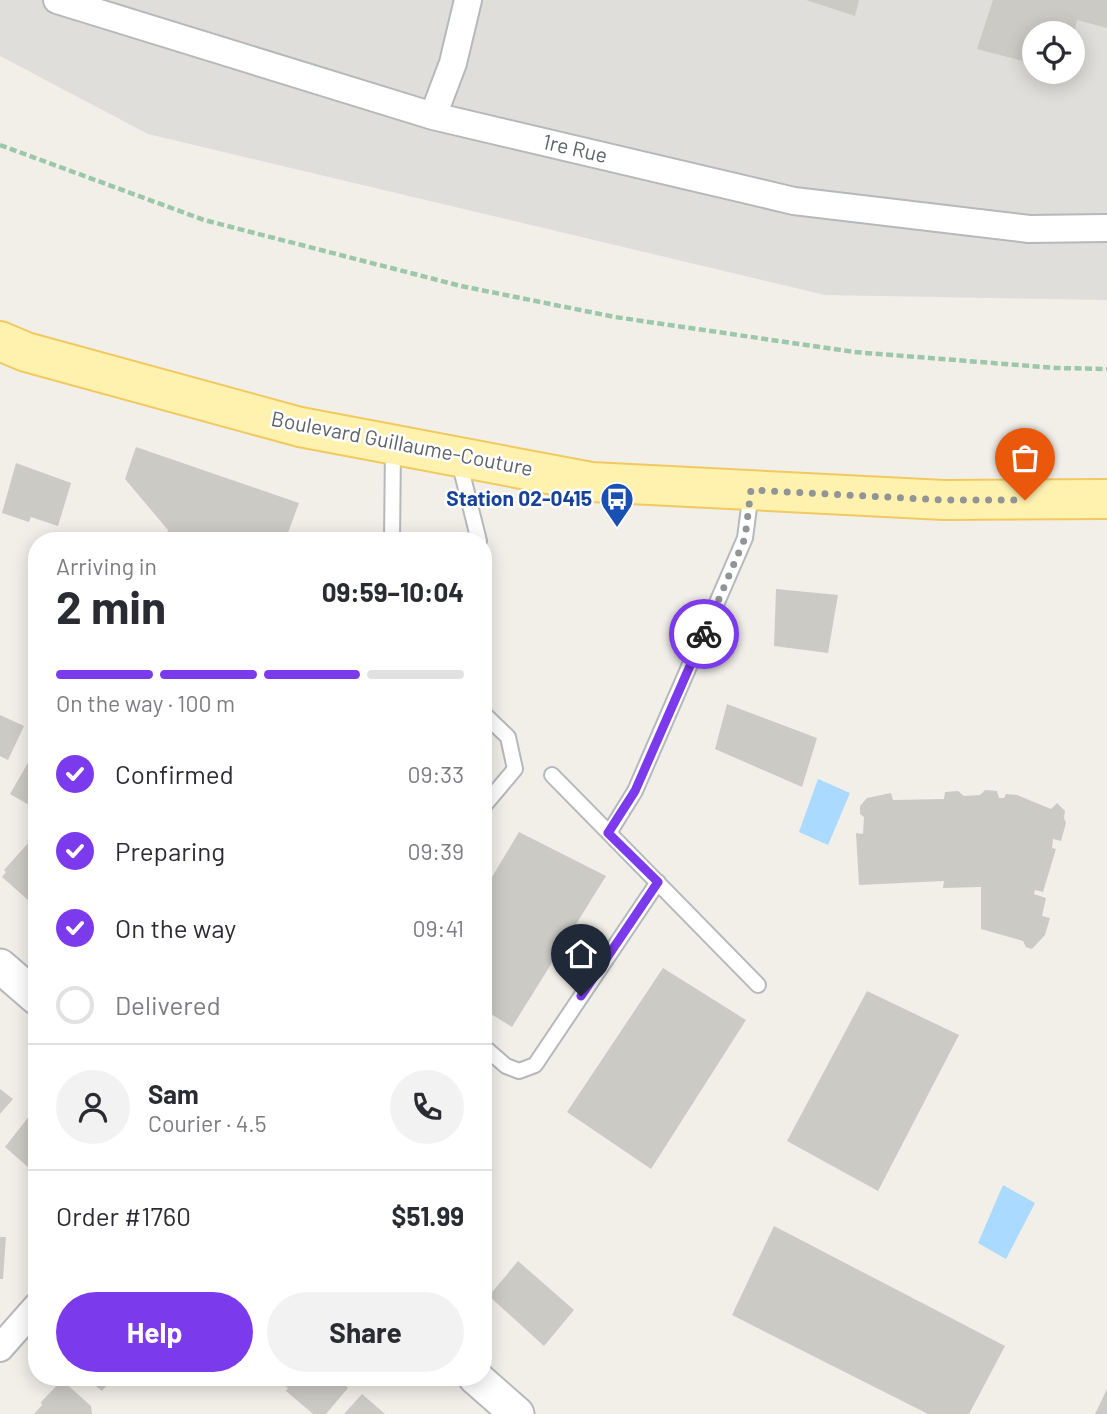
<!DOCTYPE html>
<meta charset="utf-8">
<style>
body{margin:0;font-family:Barlow,sans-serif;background:#f2f2f3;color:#2b2b33;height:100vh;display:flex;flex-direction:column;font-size:26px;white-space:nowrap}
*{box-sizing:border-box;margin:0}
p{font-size:23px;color:#7c7c81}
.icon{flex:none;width:38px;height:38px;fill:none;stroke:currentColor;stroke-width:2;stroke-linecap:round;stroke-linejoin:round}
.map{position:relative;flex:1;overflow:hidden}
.details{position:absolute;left:28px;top:532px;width:464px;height:854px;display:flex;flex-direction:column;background:#fff;border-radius:28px;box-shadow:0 4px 18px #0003}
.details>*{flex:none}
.controls{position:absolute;left:1022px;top:21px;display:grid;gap:14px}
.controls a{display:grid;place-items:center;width:63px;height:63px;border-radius:50%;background:#fff;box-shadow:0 4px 18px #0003;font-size:35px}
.pin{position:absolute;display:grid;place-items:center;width:60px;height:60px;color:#fff;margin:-72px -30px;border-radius:50% 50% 50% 0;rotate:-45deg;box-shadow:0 0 7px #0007}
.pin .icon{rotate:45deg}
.courier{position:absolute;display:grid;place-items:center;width:70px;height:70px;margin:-35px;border:5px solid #7c3aed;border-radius:50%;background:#fff;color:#222;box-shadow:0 2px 9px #0007}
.overview em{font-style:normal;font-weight:700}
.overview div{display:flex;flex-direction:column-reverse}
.overview{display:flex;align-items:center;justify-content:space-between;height:119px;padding:0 28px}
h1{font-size:46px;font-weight:700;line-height:52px}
.bar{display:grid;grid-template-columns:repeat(4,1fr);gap:10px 7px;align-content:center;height:84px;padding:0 28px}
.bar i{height:9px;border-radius:5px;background:#e1e1e2}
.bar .on{background:#7c3aed}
.bar p{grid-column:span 4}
.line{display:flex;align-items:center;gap:18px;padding:0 28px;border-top:2px solid #e1e1e2}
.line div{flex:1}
.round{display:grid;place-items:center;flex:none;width:74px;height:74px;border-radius:37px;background:#f2f2f3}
ol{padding:0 28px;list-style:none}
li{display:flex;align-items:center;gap:21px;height:77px}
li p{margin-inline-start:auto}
li .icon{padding:7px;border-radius:50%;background:#7c3aed;color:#fff;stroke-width:4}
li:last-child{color:#7c7c81}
li i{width:38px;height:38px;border:4px solid #e1e1e2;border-radius:50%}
.action{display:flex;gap:14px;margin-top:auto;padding:14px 28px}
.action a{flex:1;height:80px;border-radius:42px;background:#7c3aed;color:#fff;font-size:28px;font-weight:700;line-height:80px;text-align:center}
.action a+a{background:#f2f2f3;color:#2b2b33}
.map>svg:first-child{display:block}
.industrial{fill:#e0deda;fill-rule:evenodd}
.water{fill:#aadaff}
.building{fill:#cccac5}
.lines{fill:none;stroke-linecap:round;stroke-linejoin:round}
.service-casing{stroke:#b5b8bc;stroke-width:18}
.minor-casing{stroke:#b5b8bc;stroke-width:30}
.tertiary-casing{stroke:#b5b8bc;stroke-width:37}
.primary-casing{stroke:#f2c960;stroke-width:42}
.path{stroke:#9cc7a9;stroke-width:4.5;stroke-dasharray:7 3.5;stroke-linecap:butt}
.service{stroke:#fff;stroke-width:14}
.minor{stroke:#fff;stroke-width:26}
.tertiary{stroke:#fff;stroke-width:33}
.primary{stroke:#fff2af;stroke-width:38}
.done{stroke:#929495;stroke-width:7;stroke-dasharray:0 12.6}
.route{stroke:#7c3aed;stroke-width:9}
.labels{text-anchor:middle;stroke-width:5;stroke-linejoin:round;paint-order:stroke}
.street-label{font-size:21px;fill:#5f6368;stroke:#fff}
.transit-label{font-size:21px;font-weight:bold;fill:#164399;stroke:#fff;text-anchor:end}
</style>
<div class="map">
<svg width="1107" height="1414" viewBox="0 0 1107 1414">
<rect width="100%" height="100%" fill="#f1efe8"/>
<path class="industrial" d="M0,0H1107V300L825,295L148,134L0,56ZM1034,33H1073V72H1034Z"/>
<path class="water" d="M818,779L850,793L828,845L799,832Z
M1003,1185L1035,1203L1006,1259L978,1243Z"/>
<path class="building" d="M806,0H859L855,16Z
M993,0H1107V28L1077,20L1074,33H1034V64L977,49Z
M136,447L299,503L285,541H165L168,530L125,479Z
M16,463L71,483L58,526L31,517L29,522L2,513Z
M776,589L838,595L828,653L774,646Z
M727,704L817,738L802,787L715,749Z
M0,715L24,726L8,760L0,756Z
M29,761L37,765L36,809L10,794Z
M985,790L997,791L999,798H1004L1006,794L1017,795L1051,809L1057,803L1065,811L1064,818L1066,823L1061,841L1053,839L1052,848L1056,849L1043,892L1035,890L1034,894L1046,898L1042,916L1050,918L1045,935L1032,949L1026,947L1023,941L981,929V887L943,888L944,881L859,885L856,833L863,834L864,817L860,814V806L867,798L891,793L893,800L944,799L945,792L958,791L964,796L980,795Z
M519,832L606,876L512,1027L483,1009V892Z
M37,837V893L28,900L2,877L6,872L4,870L30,841Z
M663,968L746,1020L651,1169L567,1112Z
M867,991L959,1035L878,1191L787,1141Z
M0,1089L13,1099L0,1114Z
M30,1115L37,1120V1175L5,1147Z
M774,1226L1005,1346L969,1414H928L732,1315Z
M0,1237H6L3,1279H0Z
M518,1261L574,1310L544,1346L489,1296Z
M84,1377H123L118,1384L112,1379L102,1391Z
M275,1377H336L348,1388L326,1414H313L286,1391L288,1388Z
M62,1380L91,1406L92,1414H34L42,1405L41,1402Z
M1107,1389V1414H1095Z
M362,1394L385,1414H344Z"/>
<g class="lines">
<defs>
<path id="service" d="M459,461L479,541
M392,541L393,448
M483,713L508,737L515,769L483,807
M552,775L609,833L635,791L745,538L751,492
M609,833L758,985
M483,1046L506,1066L519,1071L535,1065L658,882"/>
<path id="minor" d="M57,0L433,116L794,201L1029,229L1107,228
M433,116L453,63L468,0
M0,1348L37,1306"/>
<path id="tertiary" d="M0,966L37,998
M475,1377L517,1414"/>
<path id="primary" d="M0,341L26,352L300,427L591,482L944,500L1107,499"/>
</defs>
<use href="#service" class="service-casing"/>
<use href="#minor" class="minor-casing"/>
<use href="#tertiary" class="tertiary-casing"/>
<use href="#primary" class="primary-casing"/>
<path class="path" d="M0,145L204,220L461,286L615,317L854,352L1056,368L1107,369"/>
<use href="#service" class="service"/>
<use href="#minor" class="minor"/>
<use href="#tertiary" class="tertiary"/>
<use href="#primary" class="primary"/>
</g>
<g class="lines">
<path class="done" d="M704,634L745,538L751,490L944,500H1025"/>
<path class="route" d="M581,996L658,882L608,833L635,791L704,634"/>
</g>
<defs>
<symbol id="bus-pin" viewBox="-11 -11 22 30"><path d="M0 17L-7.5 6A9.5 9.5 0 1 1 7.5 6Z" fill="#1a4fb4" stroke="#fff"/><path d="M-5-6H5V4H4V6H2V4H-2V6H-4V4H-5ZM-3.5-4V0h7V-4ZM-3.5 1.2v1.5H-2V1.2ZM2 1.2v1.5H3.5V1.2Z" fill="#fff"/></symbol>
</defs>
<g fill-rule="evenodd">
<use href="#bus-pin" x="598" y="480" width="38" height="52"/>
</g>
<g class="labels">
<g class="street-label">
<text transform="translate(575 149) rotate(13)" y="7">1re Rue</text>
<text transform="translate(402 444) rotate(11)" y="7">Boulevard Guillaume-Couture</text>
</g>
<g class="transit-label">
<text x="592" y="506">Station 02-0415</text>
</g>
</g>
</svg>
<div class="controls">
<a><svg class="icon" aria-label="locate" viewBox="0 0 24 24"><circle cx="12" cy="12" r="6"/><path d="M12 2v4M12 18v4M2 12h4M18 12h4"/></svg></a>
</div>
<div class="pin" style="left:1025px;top:500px;background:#ea580c"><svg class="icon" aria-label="bag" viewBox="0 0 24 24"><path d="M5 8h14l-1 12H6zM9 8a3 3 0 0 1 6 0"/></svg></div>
<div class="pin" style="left:581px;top:996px;background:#1f2937"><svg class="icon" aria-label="home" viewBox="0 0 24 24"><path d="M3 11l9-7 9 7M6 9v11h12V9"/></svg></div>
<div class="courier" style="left:704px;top:634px"><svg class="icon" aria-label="bike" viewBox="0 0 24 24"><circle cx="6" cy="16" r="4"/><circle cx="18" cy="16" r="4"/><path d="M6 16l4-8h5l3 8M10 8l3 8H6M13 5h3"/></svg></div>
<section class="details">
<div class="overview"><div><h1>2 min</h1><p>Arriving in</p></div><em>09:59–10:04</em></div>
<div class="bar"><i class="on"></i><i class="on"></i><i class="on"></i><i></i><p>On the way · 100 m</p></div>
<ol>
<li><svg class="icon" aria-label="check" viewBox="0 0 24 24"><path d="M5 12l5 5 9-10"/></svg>Confirmed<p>09:33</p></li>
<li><svg class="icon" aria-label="check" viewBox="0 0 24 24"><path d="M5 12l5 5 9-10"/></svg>Preparing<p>09:39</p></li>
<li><svg class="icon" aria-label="check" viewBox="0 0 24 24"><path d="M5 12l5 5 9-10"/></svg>On the way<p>09:41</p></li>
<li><i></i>Delivered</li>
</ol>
<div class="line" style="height:126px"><a class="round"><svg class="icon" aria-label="person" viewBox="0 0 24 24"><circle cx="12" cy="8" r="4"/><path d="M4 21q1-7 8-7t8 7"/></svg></a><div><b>Sam</b><p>Courier · 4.5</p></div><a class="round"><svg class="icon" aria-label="phone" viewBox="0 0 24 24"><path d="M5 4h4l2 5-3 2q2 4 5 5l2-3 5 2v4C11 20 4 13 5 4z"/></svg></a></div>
<div class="line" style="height:91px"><div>Order #1760</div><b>$51.99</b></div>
<div class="action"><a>Help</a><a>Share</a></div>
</section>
</div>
